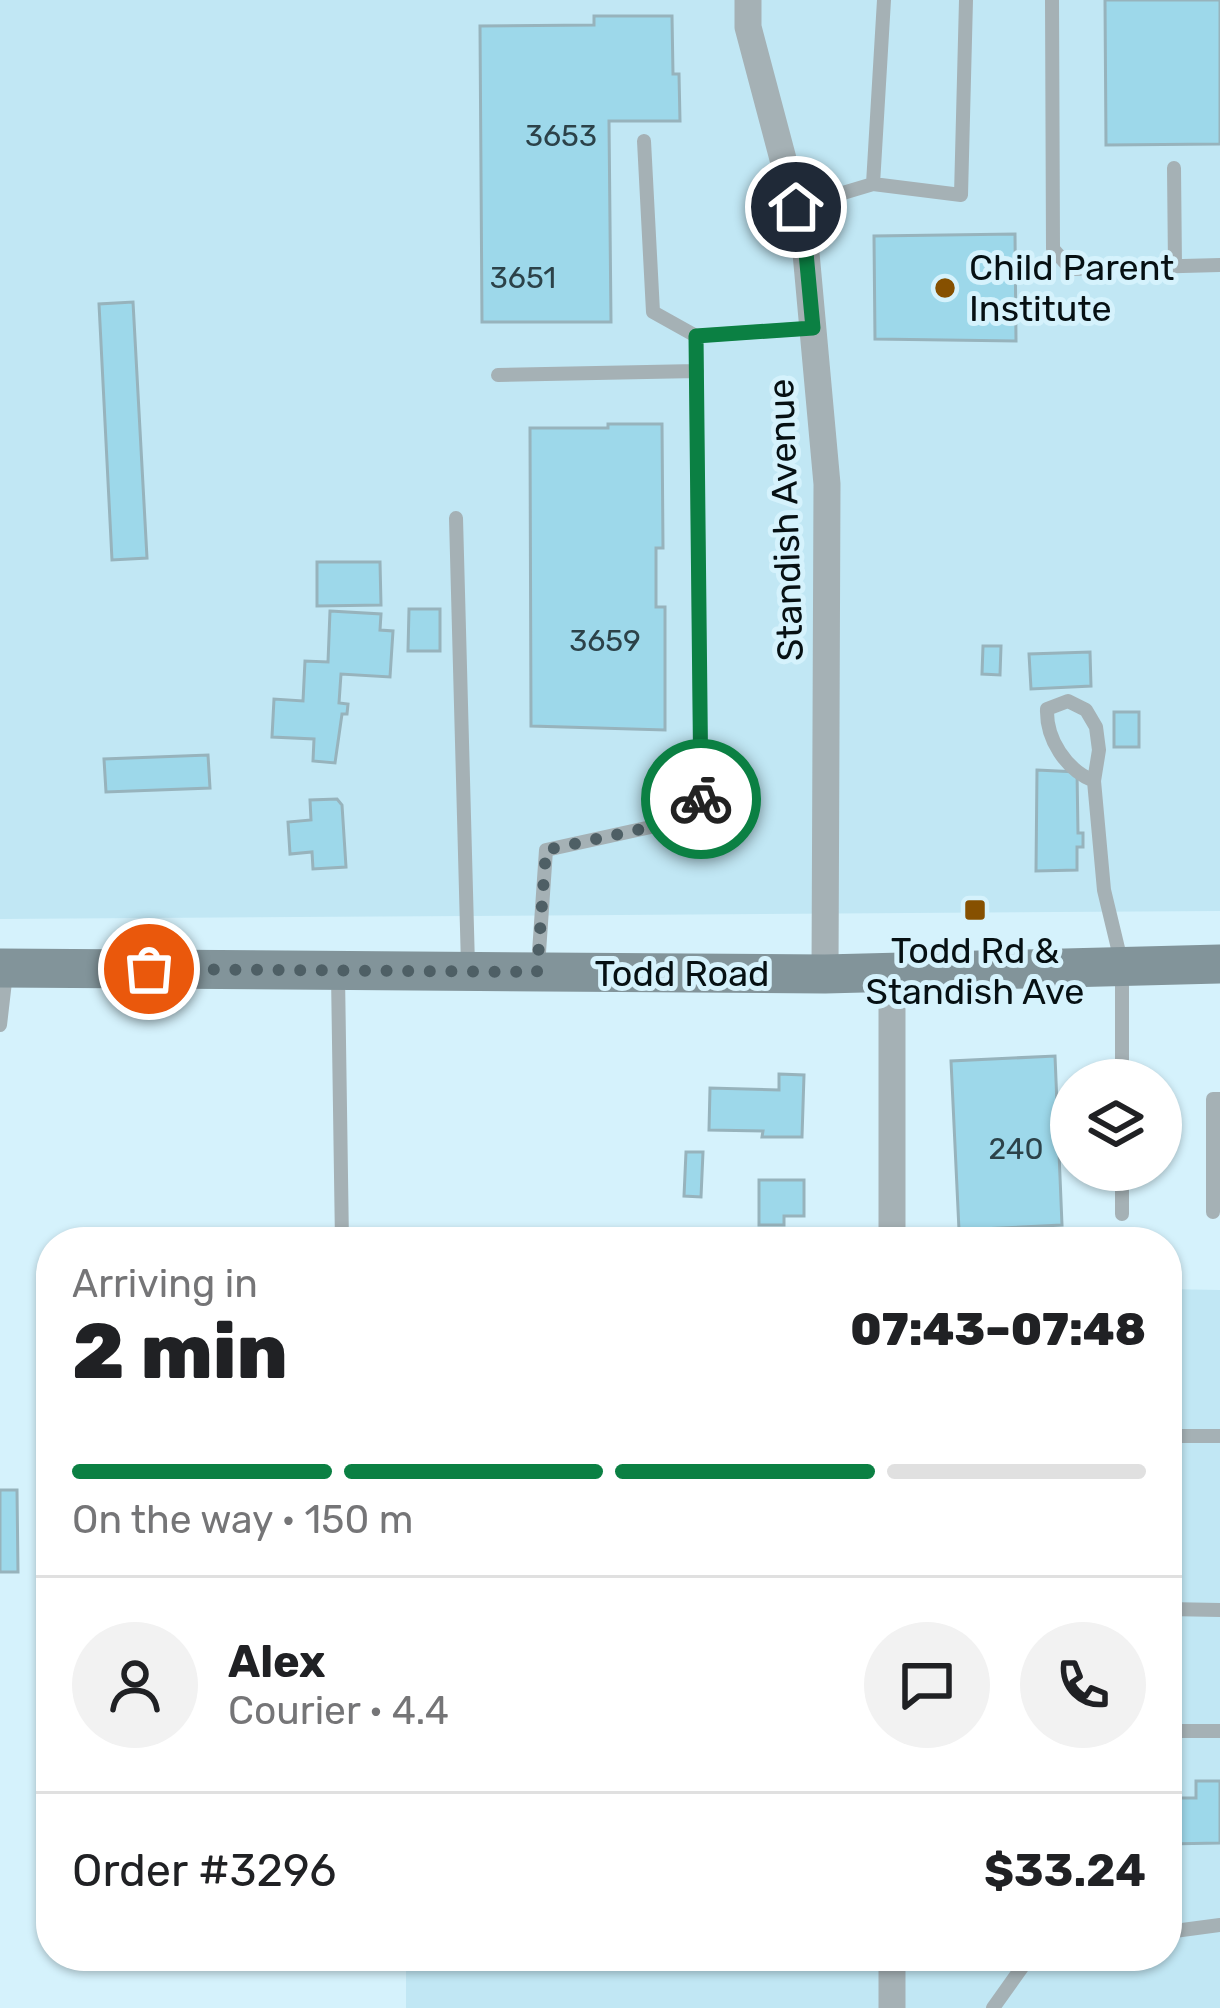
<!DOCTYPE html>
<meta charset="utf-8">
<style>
body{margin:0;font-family:Rubik,sans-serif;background:#f2f2f2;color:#202124;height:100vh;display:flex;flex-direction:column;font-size:45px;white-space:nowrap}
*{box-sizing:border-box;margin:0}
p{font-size:39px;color:#757577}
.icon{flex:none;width:66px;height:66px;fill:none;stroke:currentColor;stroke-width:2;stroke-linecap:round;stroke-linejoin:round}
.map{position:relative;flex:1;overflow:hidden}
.details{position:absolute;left:36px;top:1227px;width:1146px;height:744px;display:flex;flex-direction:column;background:#fff;border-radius:48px;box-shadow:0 3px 9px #0004}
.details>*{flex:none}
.buttons{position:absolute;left:1050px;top:1059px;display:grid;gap:24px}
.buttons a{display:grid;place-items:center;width:132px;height:132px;border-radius:50%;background:#fff;box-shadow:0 3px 9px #0004;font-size:60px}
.pin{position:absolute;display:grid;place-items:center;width:102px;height:102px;color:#fff;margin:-51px;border:6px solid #fff;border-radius:50%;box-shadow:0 3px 12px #0007}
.courier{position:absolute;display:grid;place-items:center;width:120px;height:120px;margin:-60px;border:9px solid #0b8043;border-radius:50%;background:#fff;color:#222;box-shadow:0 3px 15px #0007}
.summary em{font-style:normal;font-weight:800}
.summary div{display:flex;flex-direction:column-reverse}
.summary{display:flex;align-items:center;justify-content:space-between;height:204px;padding:0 36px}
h1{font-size:78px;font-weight:800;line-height:90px}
.bar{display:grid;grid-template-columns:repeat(4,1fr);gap:18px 12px;align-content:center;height:144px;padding:0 36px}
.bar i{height:15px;border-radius:9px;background:#e0e0e0}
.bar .selected{background:#0b8043}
.bar p{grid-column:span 4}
.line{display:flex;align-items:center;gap:30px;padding:0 36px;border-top:3px solid #e0e0e0}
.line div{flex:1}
.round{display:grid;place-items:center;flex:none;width:126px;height:126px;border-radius:63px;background:#f2f2f2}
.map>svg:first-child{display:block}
.built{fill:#c1e7f4}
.building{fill:#9dd8ea;stroke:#97b3bc;stroke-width:3}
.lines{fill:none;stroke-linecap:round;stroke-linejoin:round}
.service{stroke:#a5b1b5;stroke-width:14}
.minor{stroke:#a5b1b5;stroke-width:27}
.secondary{stroke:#82949a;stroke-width:39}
.done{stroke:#4e5f65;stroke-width:12;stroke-dasharray:0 21.6}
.route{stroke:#0b8043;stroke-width:15}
.poi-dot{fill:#865000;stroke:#d5f2fc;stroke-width:4.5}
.labels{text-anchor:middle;stroke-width:10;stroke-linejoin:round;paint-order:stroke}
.number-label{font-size:30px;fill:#2c4249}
.poi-label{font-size:36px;fill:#061013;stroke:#d5f2fc;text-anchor:start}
.street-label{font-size:36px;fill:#061013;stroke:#d5f2fc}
</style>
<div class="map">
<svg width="1220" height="2008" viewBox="0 0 1220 2008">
<rect width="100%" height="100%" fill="#d5f2fc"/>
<path class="built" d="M0,0H1220V911L0,919Z
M1167,1289L1220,1290V2008H406V1956H1167Z"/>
<path class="building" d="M1105,0H1220V144L1106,145Z
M594,16H672L673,74H679L680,121H609L611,322H482L480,26L594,25Z
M1015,234L1016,341L875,339L874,236Z
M133,302L147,558L112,560L99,304Z
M608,424H662L663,548H656V607H665V730L531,726L530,428H608Z
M317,562H380L381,605L317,606Z
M409,609H440V651H408Z
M330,611L381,614L380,630L393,631L390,677L341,674L339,703L348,704L347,714H342L335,763L313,761L314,739L272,737L274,699L303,701L305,661L328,662Z
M983,646H1001L1000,675L982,674Z
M1090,652L1091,686L1031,689L1029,654Z
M1114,712H1139V747H1114Z
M208,755L210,788L106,792L104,759Z
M1037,770L1077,772L1078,833H1083V847H1077V870L1036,871Z
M337,799L342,805L346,867L313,869L312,852L290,854L288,822L311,820L310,800Z
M1055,1056L1062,1225L959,1230L951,1061Z
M779,1074L804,1075L802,1137H762L763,1131L709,1130L710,1088L779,1090Z
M686,1152H703L701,1197L684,1196Z
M759,1180H804V1216H784V1225H759Z
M0,1490H17L18,1572H0Z
M1196,1781H1220V1843L1167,1844V1798H1196Z"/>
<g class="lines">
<path class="service" d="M1052,0L1053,249L1071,269L1220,265
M644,141L653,312L696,336
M1174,168L1175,266
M873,184L884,0
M796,207L873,184L961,195L966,0
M498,375L697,371
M456,518L468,966
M1094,781C1066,770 1046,739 1047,709L1068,701L1086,710L1096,727L1099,750L1094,781L1104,890L1122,965V1080
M538,967L546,850L701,816L696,336L813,328
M338,975L342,1242
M0,1025L6,973
M1122,1170V1214
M1213,1212V1099H1220
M1167,1436H1220
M1167,1609L1220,1610
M1167,1731H1220
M1167,1932L1220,1925
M993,2008L1030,1956"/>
<path class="minor" d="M748,0V27L805,242L827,484L825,974
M892,970V1242
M892,1956V2008"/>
<path class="secondary" d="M0,968L825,974L1220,964"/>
</g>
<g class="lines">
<path class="done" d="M149,969L537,972L546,850L701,816V799"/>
<path class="route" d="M701,799L696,336L813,328L805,242L796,207"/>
</g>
<g class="poi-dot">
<circle cx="945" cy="288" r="12"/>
<rect x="963" y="898" width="24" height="24" rx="6"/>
</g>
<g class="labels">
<g class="number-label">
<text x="561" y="146">3653</text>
<text x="523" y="288">3651</text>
<text x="605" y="651">3659</text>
<text x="1016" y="1159">240</text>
</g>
<g class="poi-label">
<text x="969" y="280">Child Parent<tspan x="969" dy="41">Institute</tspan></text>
<text x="975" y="963" text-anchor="middle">Todd Rd &amp;<tspan x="975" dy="41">Standish Ave</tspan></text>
</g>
<g class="street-label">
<text transform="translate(785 520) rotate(-92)" y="13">Standish Avenue</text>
<text x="682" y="986">Todd Road</text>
</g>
</g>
</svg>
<div class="buttons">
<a><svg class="icon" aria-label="layers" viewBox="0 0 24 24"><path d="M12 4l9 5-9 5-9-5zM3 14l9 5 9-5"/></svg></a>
</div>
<div class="pin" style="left:149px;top:969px;background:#ea580c"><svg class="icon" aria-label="bag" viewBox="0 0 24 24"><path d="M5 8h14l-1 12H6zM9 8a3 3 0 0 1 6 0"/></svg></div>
<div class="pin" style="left:796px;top:207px;background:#1f2937"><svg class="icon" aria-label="home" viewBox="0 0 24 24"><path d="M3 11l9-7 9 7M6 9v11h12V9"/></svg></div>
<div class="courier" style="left:701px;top:799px"><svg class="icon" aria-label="bike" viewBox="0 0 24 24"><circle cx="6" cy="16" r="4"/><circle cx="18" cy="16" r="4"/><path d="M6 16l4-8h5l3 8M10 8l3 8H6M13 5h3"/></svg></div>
<section class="details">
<div class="summary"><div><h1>2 min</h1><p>Arriving in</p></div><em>07:43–07:48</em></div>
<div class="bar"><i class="selected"></i><i class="selected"></i><i class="selected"></i><i></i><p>On the way · 150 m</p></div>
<div class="line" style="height:216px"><a class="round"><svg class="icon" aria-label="person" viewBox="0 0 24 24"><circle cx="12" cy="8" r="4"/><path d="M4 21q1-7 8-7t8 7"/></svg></a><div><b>Alex</b><p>Courier · 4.4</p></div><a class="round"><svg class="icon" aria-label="chat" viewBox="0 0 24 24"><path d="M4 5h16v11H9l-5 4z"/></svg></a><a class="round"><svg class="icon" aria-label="phone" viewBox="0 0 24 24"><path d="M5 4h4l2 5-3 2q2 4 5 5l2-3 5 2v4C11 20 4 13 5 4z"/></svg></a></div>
<div class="line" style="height:156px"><div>Order #3296</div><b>$33.24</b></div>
</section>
</div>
